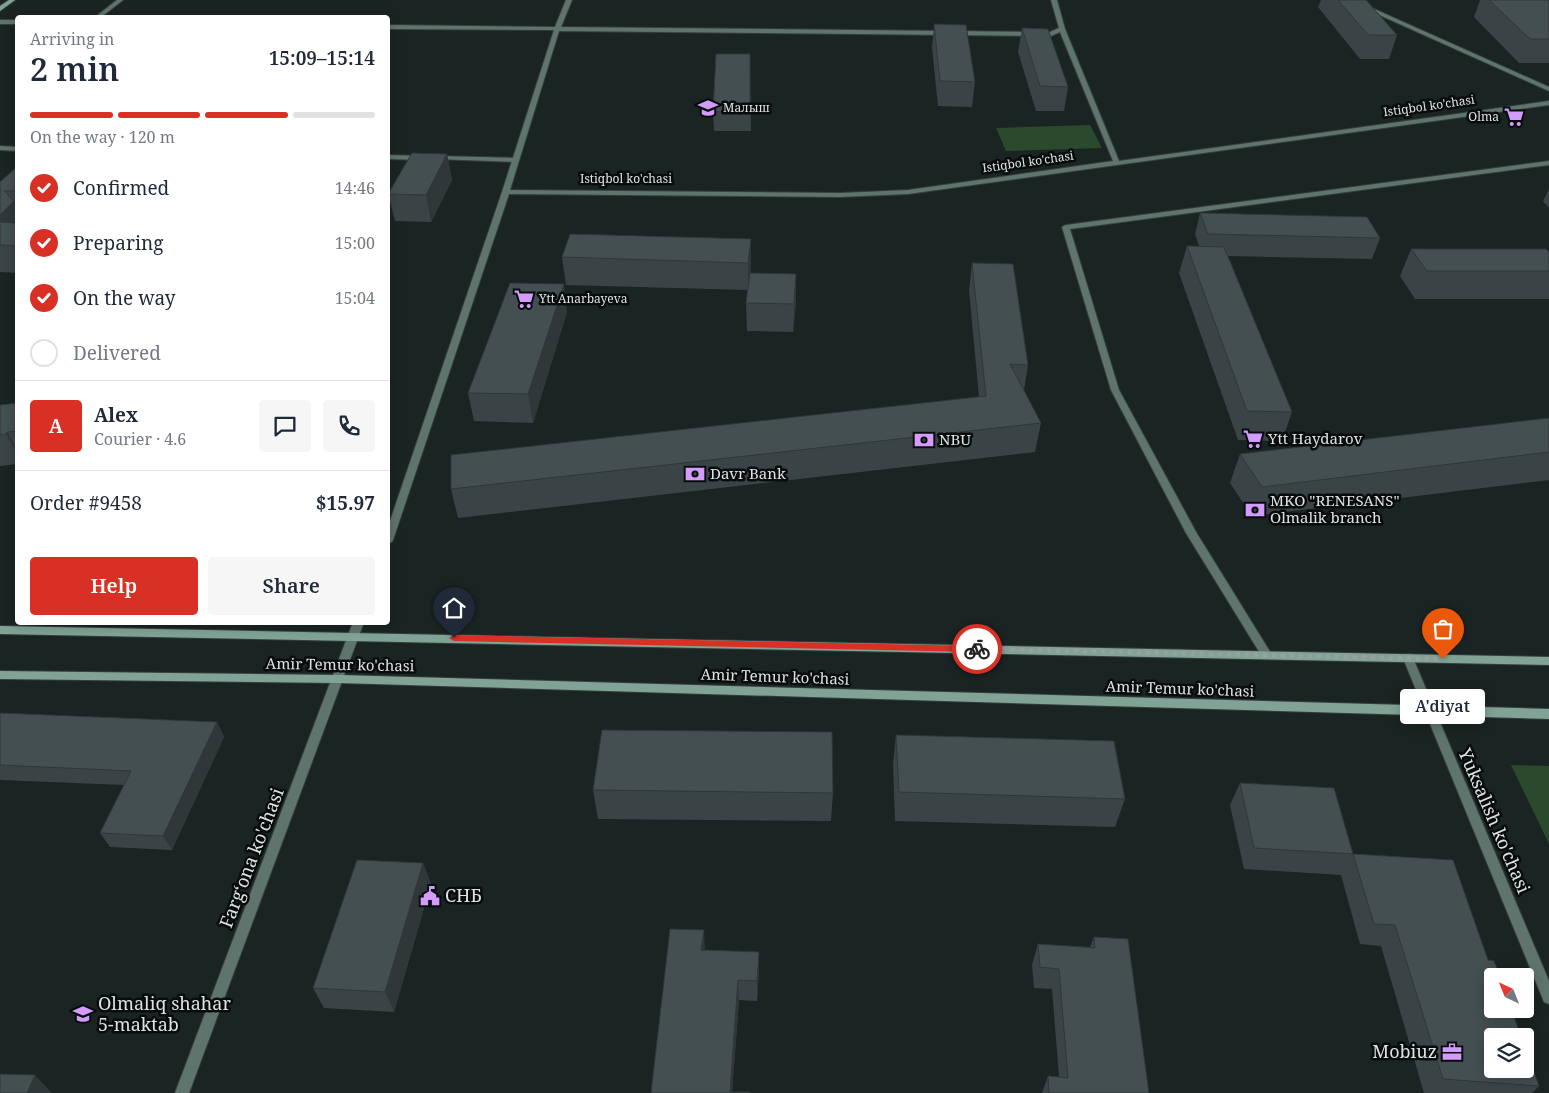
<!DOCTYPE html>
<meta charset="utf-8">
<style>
body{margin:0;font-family:"Noto Serif",serif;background:#f6f6f7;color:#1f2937;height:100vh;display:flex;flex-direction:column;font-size:19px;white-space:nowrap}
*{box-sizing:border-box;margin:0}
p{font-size:16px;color:#747a83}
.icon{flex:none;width:28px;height:28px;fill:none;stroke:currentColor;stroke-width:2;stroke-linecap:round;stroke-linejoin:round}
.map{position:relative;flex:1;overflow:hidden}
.sheet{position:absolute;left:15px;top:15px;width:375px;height:610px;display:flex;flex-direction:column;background:#fff;border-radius:5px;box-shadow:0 2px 12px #0003}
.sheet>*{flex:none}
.needle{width:32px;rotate:317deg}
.controls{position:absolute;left:1484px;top:968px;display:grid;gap:10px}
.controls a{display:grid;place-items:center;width:50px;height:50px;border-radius:5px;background:#fff;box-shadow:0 2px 12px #0003;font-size:25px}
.pin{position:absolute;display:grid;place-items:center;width:42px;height:42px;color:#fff;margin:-51px -21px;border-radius:50% 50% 50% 0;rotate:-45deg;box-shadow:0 0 5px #0007}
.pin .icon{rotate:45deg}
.courier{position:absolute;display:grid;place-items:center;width:50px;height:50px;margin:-25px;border:4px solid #d93025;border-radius:50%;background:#fff;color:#222;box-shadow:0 1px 6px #0007}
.bubble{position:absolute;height:35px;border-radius:5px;background:#fff;box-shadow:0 2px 12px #0003;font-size:16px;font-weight:600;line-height:35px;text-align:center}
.headline em{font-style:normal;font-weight:600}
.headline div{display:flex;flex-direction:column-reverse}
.headline{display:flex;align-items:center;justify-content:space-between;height:85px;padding:0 15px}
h1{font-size:32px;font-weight:600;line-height:38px}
.bar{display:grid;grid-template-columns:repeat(4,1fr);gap:8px 5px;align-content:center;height:60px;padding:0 15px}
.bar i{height:6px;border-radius:4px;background:#e0e1e3}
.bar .active{background:#d93025}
.bar p{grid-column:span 4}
.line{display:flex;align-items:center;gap:12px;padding:0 15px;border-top:1px solid #e0e1e3}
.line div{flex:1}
.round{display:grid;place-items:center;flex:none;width:52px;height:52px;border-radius:5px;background:#f6f6f7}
ol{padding:0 15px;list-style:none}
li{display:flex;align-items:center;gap:15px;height:55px}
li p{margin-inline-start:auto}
li .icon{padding:5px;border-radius:50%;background:#d93025;color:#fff;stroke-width:4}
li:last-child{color:#747a83}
li i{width:28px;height:28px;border:2px solid #e0e1e3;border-radius:50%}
.action{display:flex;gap:10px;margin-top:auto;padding:10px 15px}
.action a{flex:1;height:58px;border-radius:5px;background:#d93025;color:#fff;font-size:20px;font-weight:600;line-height:58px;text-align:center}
.action a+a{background:#f6f6f7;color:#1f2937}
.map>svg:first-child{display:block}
.green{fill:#2b492d}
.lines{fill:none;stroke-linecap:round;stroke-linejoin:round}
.lane-casing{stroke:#353f3e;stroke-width:2}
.street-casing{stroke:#353f3e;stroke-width:2}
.secondary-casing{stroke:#353f3e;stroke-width:2}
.lane{fill:#5f746c;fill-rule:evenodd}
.street{fill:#5f746c;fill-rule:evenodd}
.secondary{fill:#81a396;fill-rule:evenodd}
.wall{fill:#3a4447}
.shaded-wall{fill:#303739}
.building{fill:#444f52;stroke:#303739}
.route{fill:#d93025}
.done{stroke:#99a0a0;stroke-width:5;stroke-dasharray:0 9}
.labels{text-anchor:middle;stroke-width:5;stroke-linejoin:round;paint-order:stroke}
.far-street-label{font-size:12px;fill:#dde3e3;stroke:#080c0c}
.far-poi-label{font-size:12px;fill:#dde3e3;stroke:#080c0c;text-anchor:start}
.poi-label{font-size:15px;fill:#dde3e3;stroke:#080c0c;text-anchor:start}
.street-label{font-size:15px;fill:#dde3e3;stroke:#080c0c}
.near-street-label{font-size:18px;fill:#dde3e3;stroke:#080c0c}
.near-poi-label{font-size:18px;fill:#dde3e3;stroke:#080c0c;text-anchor:start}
</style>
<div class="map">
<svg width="1549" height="1093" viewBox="0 0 1549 1093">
<rect width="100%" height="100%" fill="#1a2423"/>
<path class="green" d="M1090,125L1102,148L1006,151L996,128Z
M1511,765L1549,766V844Z"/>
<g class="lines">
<defs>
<path id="lane" d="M117,0H123L100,18H94Z
M1346,0H1354L1549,87V91Z
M0,146L18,147V151L0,150Z
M388,155L422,156L425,158L422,160L388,159Z
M437,156L516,158L519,160L516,162L435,159V157Z
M1549,161V165L1070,229L1119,390L1196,532L1272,655L1271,658H1263L1186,533L1111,390L1062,227L1066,225Z"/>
<path id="street" d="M566,0H572L561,27L1050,32L1059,28L1051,0H1057L1065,29L1119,161L1549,101V105L908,194L840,197L509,194L393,540L392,542L388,543V527L502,192L554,30L388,29V25L555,27ZM559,31L1051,36L1060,32L1113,161L908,190L840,193L510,190Z
M0,20H18V24H0Z
M353,622H364L189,1093H175Z
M1408,654L1412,655L1413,658L1549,981V1004L1544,1002L1542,997L1403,658L1404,655Z"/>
<path id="secondary" d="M9,0H15L0,11V6Z
M0,626L1549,657V665L0,634Z
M0,671L339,675L1549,709V719L339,683L0,679Z"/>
</defs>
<use href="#lane" class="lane-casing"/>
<use href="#street" class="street-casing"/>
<use href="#secondary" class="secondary-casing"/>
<use href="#lane" class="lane"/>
<use href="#street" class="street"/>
<use href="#secondary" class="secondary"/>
</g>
<path class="wall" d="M1321,0H1366L1397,35L1389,59H1360L1318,7Z
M1480,0H1549V63H1519L1474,17Z
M934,24L975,82L972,107L938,106L932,48Z
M1022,28L1068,87L1064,111H1036L1018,52Z
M750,54L751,131H714L713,112Z
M447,154L452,180L431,222L395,221L388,194Z
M18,166V273L0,272V182Z
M1549,189V208L1543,201Z
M1200,213L1380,238L1372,259L1228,256L1292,412L1282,441L1238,440L1179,273L1187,246H1199L1195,234Z
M751,239V267L750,273L796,274V302L793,332L747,331L746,303L748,290L566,285L562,257Z
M1411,249L1549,252V299H1415L1400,276Z
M972,263L1028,365L1024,390L1041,423L1035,452L458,518L451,489L979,397L969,290Z
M567,312L533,423L474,421L468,393Z
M18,403V464L0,466V405Z
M1549,418V480L1252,516L1230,483L1240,454Z
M0,713L217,722L224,737L172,850L110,847L100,833L124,785L0,780Z
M896,735L1125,799L1115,827L895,821L893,764Z
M1240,783L1353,854L1488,960L1539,1086L1532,1093H1424L1381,946L1360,944L1341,875L1244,869L1230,805Z
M593,790L833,793L831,821L598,819Z
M423,863L431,884L394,1012L324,1008L313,988Z
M1094,937L1149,1093H1042L1048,1076L1059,1077L1052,989L1034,988L1032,965L1038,944L1090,947Z
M705,950L759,952V973L757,1001L739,1000L732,1092L651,1093Z"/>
<path class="shaded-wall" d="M447,154L452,180L431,222L426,195Z
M14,201L18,208V237L0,236V215Z
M751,239V267L748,290V263Z
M796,274V302L793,332L794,304Z
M564,284L567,312L533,423L528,394Z
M7,432L18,451V455L6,434Z
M217,722L224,737L172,850L163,836Z
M423,863L431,884L394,1012L385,992Z
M704,930L705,951L701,950Z
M759,952V973L757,1001V981Z
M738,980L739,1000L732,1093H730Z
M35,1075L52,1093H27Z"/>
<path class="building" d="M1338,0H1366L1397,35H1368Z
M1489,0H1549V39H1530Z
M934,24L966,25L975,82L940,81Z
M1022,28L1048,29L1068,87L1040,86Z
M716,54H750V111L713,112Z
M412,153L447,154L426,195L388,194Z
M18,166V191H4L14,201L0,215V182Z
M1200,213L1367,217L1380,238L1208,234Z
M0,222L18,223V246L0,245Z
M570,234L751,239L748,263L562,257Z
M1187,246L1224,247L1292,412L1247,411Z
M1411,249H1546L1549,252V271H1427Z
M972,263L1013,264L1028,365L1010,364L1041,423L451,489V455L986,396Z
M750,273L796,274L794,304L746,303Z
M510,283L564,284L528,394L468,393Z
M18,403V431L7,432L6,434L0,435V405Z
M1549,418V452L1262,487L1240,454Z
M0,713L217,722L163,836L100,833L131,771L0,765Z
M602,730L832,732L833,793L593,790Z
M896,735L1114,741L1125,799L899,792Z
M1240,783L1334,788L1353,854L1254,848Z
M1353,854L1453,860L1488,960L1494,961L1500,976H1492V1009H1511L1521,1036H1492V1069H1525V1047L1539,1086L1443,1079L1395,925L1374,924Z
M357,860L423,863L385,992L313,988Z
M670,929L704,930L701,950L759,952L757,981L738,980L730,1092H750V1093H651Z
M1094,937L1128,939L1149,1093H1049L1048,1076L1068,1078L1059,969L1040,967L1038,944L1095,948Z
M0,1074L35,1075L27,1093H0Z"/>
<path class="route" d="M454,635L977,646L981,649L977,652L454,641L449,638Z"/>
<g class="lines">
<path class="done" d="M977,649L1443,659"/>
</g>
<defs>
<symbol id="school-bare" viewBox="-9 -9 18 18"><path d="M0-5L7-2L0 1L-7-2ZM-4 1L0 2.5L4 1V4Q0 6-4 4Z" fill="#d39cfc" stroke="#080c0c" stroke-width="2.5" paint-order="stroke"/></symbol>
<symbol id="supermarket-bare" viewBox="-9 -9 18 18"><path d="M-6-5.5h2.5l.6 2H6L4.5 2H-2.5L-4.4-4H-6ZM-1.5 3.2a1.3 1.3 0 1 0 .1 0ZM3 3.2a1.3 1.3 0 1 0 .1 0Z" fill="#d39cfc" stroke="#080c0c" stroke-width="2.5" paint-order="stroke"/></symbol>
<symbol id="bank-bare" viewBox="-9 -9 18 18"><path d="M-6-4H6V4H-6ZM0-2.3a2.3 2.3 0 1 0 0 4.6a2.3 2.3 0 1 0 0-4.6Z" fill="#d39cfc" stroke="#080c0c" stroke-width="2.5" paint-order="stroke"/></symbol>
<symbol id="civic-bare" viewBox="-9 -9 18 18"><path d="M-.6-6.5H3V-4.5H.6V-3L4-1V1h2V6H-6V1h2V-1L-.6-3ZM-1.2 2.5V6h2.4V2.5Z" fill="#d39cfc" stroke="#080c0c" stroke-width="2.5" paint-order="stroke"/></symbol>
<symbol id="office-bare" viewBox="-9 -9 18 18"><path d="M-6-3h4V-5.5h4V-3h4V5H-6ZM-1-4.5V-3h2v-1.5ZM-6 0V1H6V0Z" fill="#d39cfc" stroke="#080c0c" stroke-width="2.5" paint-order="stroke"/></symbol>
</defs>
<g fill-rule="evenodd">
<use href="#school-bare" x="694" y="94" width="28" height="28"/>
<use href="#supermarket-bare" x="1500" y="103" width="28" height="28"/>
<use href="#supermarket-bare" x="510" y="285" width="28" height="28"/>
<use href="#supermarket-bare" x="1239" y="425" width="28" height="28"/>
<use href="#bank-bare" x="910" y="426" width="28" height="28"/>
<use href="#bank-bare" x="681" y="460" width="28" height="28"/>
<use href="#bank-bare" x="1241" y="496" width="28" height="28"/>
<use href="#civic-bare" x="416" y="882" width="28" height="28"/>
<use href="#school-bare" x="69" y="1000" width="28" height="28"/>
<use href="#office-bare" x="1438" y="1038" width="28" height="28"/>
</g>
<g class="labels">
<g class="far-street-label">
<text transform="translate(1429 106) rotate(-8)" y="4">Istiqbol ko'chasi</text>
<text transform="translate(1028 162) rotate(-8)" y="4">Istiqbol ko'chasi</text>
<text x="626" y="183">Istiqbol ko'chasi</text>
</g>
<g class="far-poi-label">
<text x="723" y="112">Малыш</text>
<text x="1499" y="121" text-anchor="end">Olma</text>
<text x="539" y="303">Ytt Anarbayeva</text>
</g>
<g class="poi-label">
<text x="1268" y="444">Ytt Haydarov</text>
<text x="939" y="445">NBU</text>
<text x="710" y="479">Davr Bank</text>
<text x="1270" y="506">MKO "RENESANS"<tspan x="1270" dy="17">Olmalik branch</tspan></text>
</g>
<g class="street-label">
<text transform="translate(340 665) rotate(1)" y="5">Amir Temur ko'chasi</text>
<text transform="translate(775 677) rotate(2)" y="5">Amir Temur ko'chasi</text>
<text transform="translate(1180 689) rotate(2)" y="5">Amir Temur ko'chasi</text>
</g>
<g class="near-street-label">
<text transform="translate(1494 821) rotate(67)" y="6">Yuksalish ko'chasi</text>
<text transform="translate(252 858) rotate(-69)" y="6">Farg‘ona ko'chasi</text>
</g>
<g class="near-poi-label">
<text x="445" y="902">СНБ</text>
<text x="98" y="1010">Olmaliq shahar<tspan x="98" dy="21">5-maktab</tspan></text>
<text x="1437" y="1058" text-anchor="end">Mobiuz</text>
</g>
</g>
</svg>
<div class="controls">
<a><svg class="needle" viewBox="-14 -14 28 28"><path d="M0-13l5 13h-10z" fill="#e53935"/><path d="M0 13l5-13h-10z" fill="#747a83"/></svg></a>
<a><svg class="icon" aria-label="layers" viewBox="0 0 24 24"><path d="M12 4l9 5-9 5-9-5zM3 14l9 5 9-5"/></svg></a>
</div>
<div class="pin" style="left:1443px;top:659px;background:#ea580c"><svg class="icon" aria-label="bag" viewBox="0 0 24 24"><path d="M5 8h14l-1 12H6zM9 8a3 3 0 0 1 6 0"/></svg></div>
<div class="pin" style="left:454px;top:638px;background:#1f2937"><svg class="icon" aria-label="home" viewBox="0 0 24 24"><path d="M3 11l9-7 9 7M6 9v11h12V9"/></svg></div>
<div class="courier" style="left:977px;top:649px"><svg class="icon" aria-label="bike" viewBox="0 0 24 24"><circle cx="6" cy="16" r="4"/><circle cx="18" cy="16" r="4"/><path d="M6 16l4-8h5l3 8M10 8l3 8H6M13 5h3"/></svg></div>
<div class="bubble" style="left:1400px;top:689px;width:85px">A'diyat</div>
<section class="sheet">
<div class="headline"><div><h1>2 min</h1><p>Arriving in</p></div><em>15:09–15:14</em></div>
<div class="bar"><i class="active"></i><i class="active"></i><i class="active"></i><i></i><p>On the way · 120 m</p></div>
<ol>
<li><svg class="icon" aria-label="check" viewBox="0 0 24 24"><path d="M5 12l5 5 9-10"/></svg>Confirmed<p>14:46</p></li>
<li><svg class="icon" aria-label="check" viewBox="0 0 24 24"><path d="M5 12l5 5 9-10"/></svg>Preparing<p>15:00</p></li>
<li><svg class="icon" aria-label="check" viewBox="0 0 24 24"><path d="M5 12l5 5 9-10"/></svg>On the way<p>15:04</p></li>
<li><i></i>Delivered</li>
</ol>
<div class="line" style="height:90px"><b class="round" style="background:#d93025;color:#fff">A</b><div><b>Alex</b><p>Courier · 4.6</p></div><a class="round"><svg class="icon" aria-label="chat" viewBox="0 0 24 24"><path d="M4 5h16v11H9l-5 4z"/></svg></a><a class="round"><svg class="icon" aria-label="phone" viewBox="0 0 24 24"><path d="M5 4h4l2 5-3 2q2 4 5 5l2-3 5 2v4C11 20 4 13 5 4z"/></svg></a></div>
<div class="line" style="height:65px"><div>Order #9458</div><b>$15.97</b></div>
<div class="action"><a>Help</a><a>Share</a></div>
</section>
</div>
